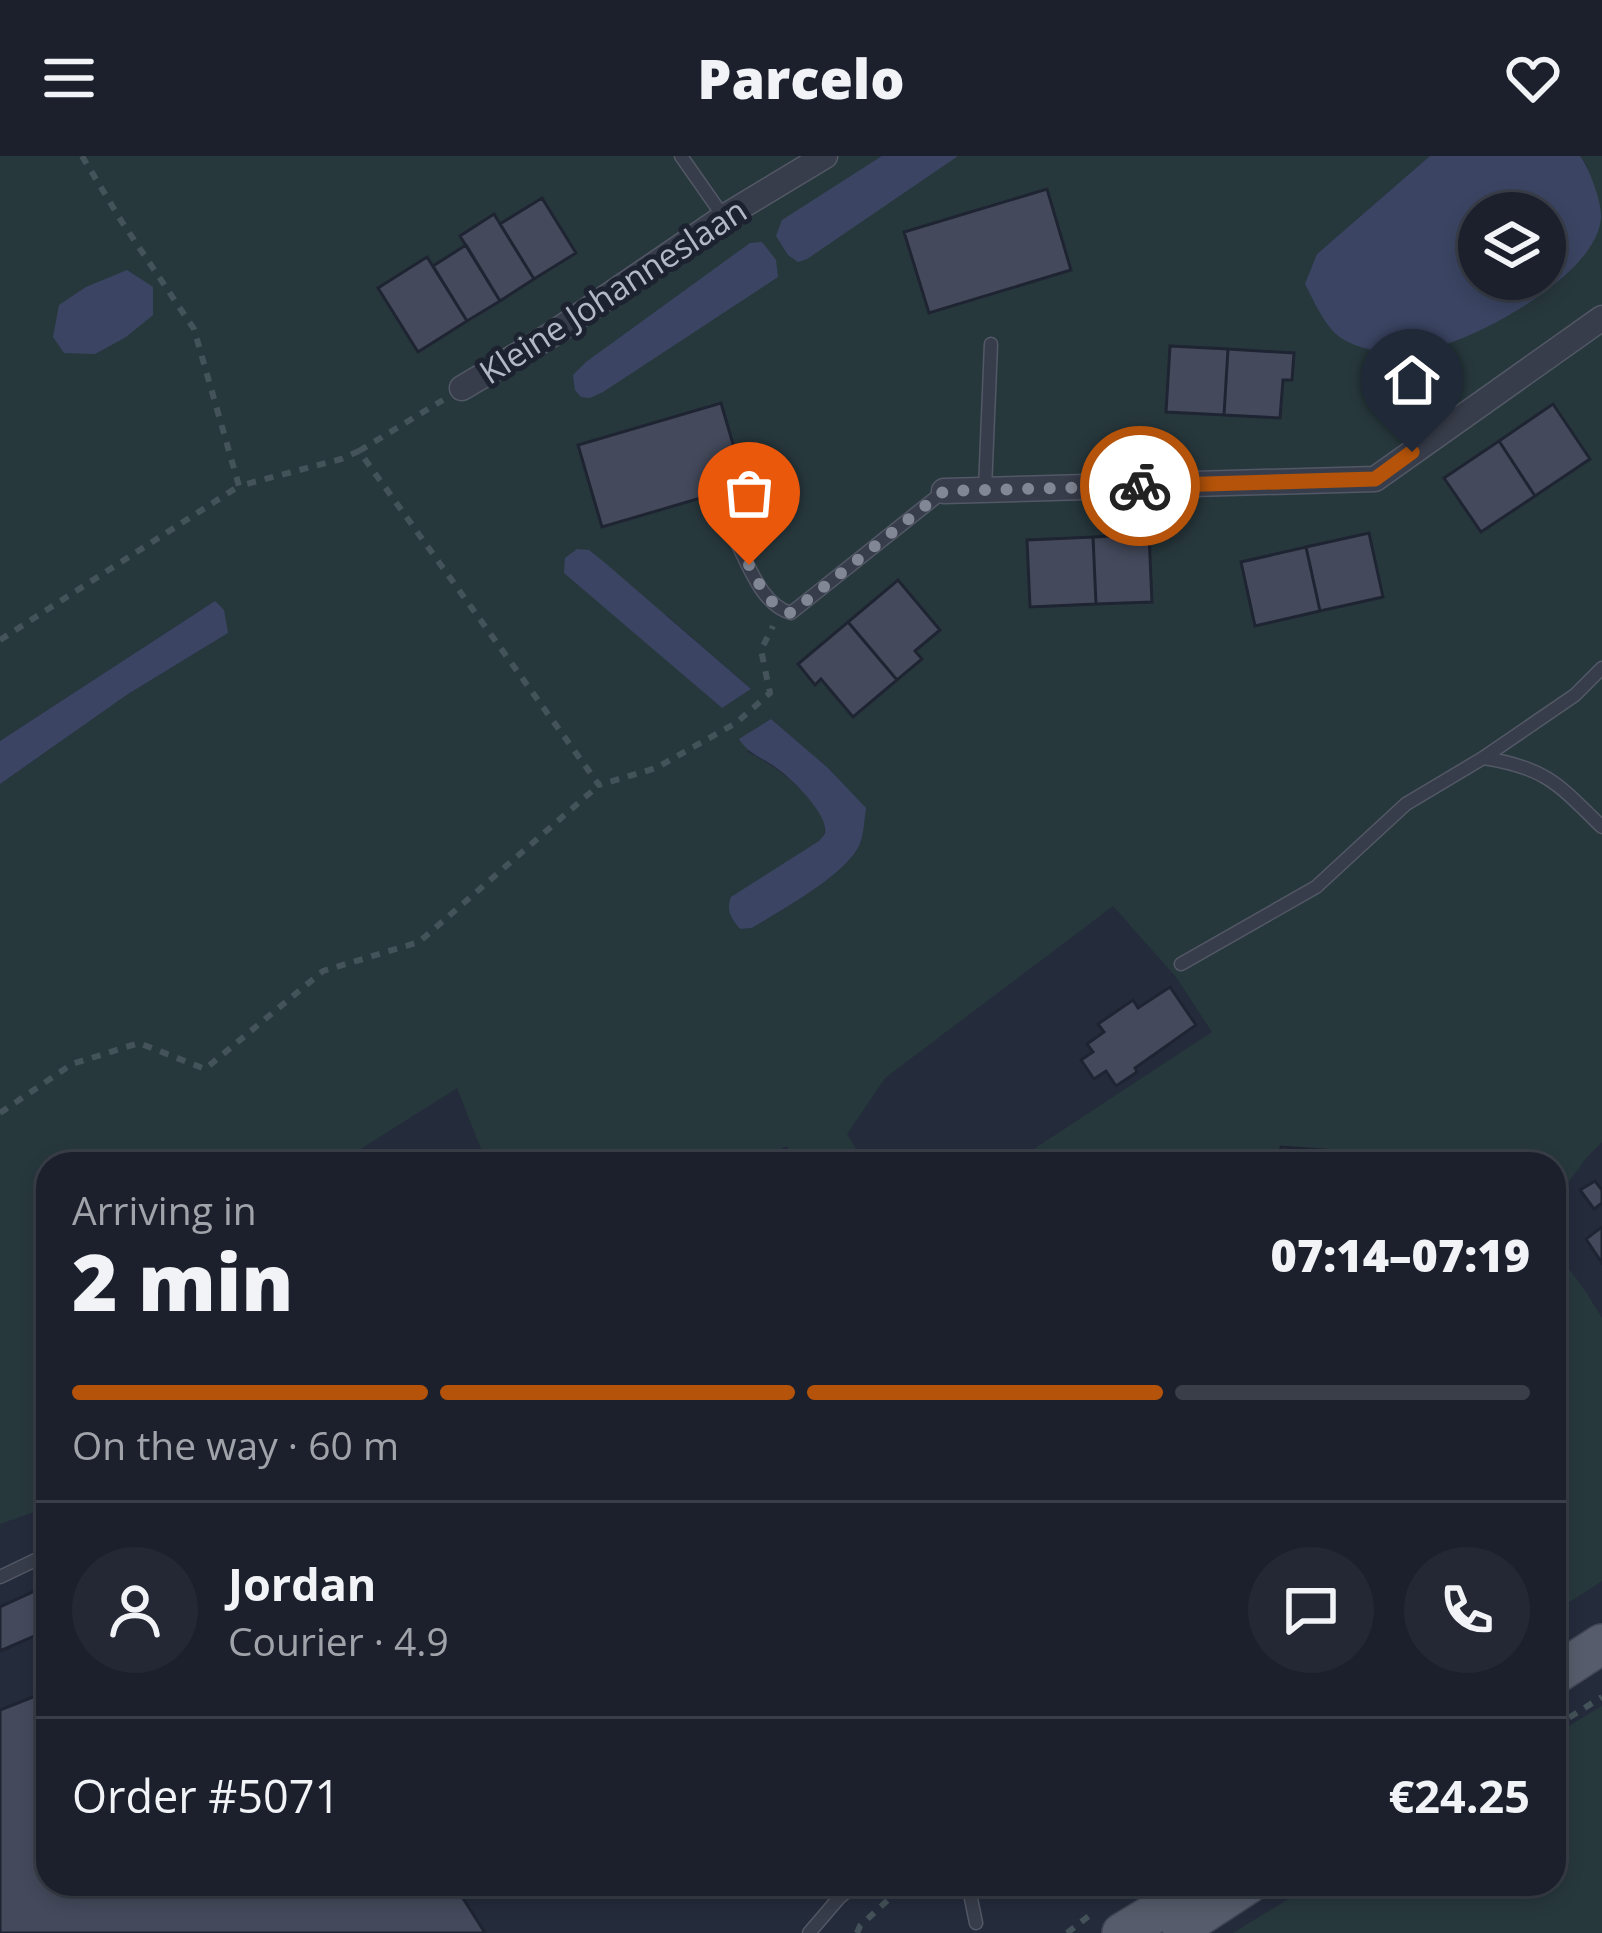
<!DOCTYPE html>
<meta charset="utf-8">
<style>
body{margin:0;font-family:"Open Sans",sans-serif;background:#242834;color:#f1f3f6;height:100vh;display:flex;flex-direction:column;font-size:45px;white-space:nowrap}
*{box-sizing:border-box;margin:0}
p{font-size:39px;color:#a0a3a9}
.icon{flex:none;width:66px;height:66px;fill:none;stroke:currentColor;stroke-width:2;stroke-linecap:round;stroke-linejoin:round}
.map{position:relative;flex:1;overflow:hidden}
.panel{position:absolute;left:36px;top:996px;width:1530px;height:744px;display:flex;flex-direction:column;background:#1b202c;border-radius:36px;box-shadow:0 6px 18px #0003,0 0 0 3px #393e48}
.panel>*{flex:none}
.tools{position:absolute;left:1458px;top:36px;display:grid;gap:24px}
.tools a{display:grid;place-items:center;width:108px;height:108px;border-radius:50%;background:#1b202c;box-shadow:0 6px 18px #0003,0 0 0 3px #393e48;font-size:60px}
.pin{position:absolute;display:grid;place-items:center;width:102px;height:102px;color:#fff;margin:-123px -51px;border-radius:50% 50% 50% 0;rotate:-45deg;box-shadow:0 0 12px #0007}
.pin .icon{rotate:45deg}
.courier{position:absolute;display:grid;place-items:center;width:120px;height:120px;margin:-60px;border:9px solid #b45309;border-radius:50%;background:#fff;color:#222;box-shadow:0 3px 15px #0007}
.summary em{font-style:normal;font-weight:800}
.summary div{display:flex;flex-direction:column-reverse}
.summary{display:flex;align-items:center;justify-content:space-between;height:204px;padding:0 36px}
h1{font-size:78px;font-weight:800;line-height:90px}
.bar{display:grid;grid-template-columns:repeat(4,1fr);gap:18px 12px;align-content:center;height:144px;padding:0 36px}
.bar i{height:15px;border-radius:9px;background:#393e48}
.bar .current{background:#b45309}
.bar p{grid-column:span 4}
.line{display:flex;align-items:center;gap:30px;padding:0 36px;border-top:3px solid #393e48}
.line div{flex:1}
.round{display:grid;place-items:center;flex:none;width:126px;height:126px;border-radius:63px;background:#242834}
header{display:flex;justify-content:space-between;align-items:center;height:156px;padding:0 36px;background:#1b202c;font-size:54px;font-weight:800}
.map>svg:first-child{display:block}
.green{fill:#27383d;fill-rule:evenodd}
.water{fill:#3b4563;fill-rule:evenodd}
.building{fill:#444a5c;stroke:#1f2432;stroke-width:3}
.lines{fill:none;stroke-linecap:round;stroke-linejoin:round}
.lane-casing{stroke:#535866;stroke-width:15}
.street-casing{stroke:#535866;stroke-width:27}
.primary-casing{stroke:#414654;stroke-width:42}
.path{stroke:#445359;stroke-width:6;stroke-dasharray:9 9;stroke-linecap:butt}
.lane{stroke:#383d4b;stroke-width:12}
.street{stroke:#383d4b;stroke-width:24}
.primary{stroke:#565c6b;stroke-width:39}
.done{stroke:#828795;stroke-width:12;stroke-dasharray:0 21.6}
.route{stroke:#b45309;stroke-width:15}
.labels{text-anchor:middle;stroke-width:10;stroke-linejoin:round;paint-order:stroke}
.street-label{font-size:33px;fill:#b4b8c6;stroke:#1d2230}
</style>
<header><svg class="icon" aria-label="menu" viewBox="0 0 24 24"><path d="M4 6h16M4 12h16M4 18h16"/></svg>Parcelo<svg class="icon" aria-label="heart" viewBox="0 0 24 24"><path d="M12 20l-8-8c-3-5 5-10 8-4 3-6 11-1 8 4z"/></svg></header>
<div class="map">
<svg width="1602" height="1777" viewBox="0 0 1602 1777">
<rect width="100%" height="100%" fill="#242b3b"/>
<path class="green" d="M0,0H1430L1317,98L1306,128L1338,180L1516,155L1601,61L1586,8L1580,0H1602V986L1587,1001L1554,1046V1008H1011L1212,876L1176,821L1113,750L885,922L847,978L865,1008H797L787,990L748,1008H728L727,1004L722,1008H487L457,932L337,1008H48V1351L0,1368V628L128,538L228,477L215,445L0,585ZM1047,33L1071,114L929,157L905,76ZM721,248L745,329L602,371L578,289ZM1554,249L1590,303L1480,376L1444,322ZM1369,377L1383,441L1256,469L1241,406ZM1148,378L1152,446L1030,451L1028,384ZM897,424L940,475L915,495L921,504L852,560L821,523L814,528L798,508ZM575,425L666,459L751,533L722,552ZM771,563L828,612L865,652C864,665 864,679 859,690C844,720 781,754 752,772L739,773C757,751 777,716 799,699C807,692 824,686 825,674C826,646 770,605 747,596Z
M1554,1093L1584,1133L1602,1162V1425L1554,1456Z
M1602,1550V1777H1233L1313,1728H1554V1579Z"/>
<path class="water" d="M882,0H958L807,103L798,106L788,99L776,80L782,64Z
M1430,0H1580C1589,11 1602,47 1601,61C1598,121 1466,190 1413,197C1392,200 1360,194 1341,182C1325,171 1314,145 1305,128L1317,98ZM1479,57H1545V123H1479Z
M762,86L776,104L778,121L603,236L590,242L581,241L575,234L573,219L586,206L750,87Z
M127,114L153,131V159L126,181L95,198L64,197L53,181L59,149L86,131Z
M577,393L589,394L604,406L751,533L722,552L564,417L565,402Z
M215,445L224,454L228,477L128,538L0,628V585Z
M771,563L828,612L866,652C864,665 864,679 859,690C844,720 781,754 752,772L740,773C731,762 726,755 731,741L819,685C821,682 824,680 825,677C829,659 792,623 778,613C764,602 749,599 739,583Z"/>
<path class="building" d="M1047,33L1071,114L929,157L904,76Z
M542,42L576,97L534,123L500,68Z
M494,58L534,123L500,145L460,80Z
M466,89L500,145L467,165L433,110Z
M427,101L467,165L418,196L378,132Z
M1170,190L1228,193L1224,259L1166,256Z
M1228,193L1294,197L1292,224H1283L1280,262L1224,259Z
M721,247L745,329L602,371L578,289Z
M1553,248L1590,303L1535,340L1499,285Z
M1499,285L1535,340L1481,376L1444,322Z
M1369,377L1383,441L1320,455L1306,391Z
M1149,378L1152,446L1096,448L1093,381Z
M1093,381L1096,448L1030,451L1027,384Z
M1306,391L1320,455L1255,470L1241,406Z
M898,424L940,474L915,495L922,503L897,524L848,466Z
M848,466L897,524L853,561L821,523L815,529L798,508Z
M1170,831L1196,869L1135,912L1137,916L1116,930L1106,915L1094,923L1081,904L1093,896L1087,888L1104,876L1098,868L1133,844L1138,852Z
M1281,991L1361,997L1360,1008H1280Z
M786,995L793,1008H763Z
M1595,1025L1602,1034V1047L1594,1053L1580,1034Z
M1602,1071V1107L1586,1083Z
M48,1429V1474L0,1495V1451Z
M48,1535V1728H454L485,1777H0V1554Z"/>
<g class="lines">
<defs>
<path id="lane" d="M681,0L723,60
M985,333L991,188
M734,381C748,407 761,449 791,457L944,335
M1484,602C1547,612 1559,629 1602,671
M1181,808L1316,731L1406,648L1483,602L1575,539L1602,512
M0,1421L48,1398
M968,1728L976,1767
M809,1777L839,1742L856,1728"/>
<path id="street" d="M462,232L551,179L724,61L825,0
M944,335L1375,323L1602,162"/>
<path id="primary" d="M1554,1519L1602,1488
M1182,1771L1248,1728
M1122,1777L1203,1728"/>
</defs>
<use href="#lane" class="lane-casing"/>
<use href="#street" class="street-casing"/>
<use href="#primary" class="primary-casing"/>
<path class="path" d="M82,0L122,66L194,173L239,330L341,303L359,295L599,629L656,612L736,567L770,537L761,494L773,470
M359,295L443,244
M0,484L239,330
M0,957L72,908L139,887L205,913L323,815L419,786L599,629
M1554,1571L1602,1541
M1282,1740L1302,1728
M857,1777L860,1770L905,1728
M1067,1777L1089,1760"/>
<use href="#lane" class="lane"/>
<use href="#street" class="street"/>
<use href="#primary" class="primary"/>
</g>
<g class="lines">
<path class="done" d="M749,409C760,429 769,451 791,457L944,335L1140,330"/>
<path class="route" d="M1140,330L1375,323L1412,296"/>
</g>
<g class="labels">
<g class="street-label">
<text transform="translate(613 135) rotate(-33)" y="12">Kleine Johanneslaan</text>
</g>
</g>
</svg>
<div class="tools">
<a><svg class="icon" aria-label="layers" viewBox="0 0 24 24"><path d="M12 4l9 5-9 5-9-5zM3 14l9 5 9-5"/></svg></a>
</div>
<div class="pin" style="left:749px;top:409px;background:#ea580c"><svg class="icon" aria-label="bag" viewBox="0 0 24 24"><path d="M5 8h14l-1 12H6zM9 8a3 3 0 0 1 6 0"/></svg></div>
<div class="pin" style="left:1412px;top:296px;background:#1f2937"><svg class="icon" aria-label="home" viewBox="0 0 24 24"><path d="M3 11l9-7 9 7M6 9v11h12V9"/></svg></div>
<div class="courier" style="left:1140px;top:330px"><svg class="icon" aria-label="bike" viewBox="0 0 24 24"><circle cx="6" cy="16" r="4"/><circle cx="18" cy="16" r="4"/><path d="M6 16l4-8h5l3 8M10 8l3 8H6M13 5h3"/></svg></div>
<section class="panel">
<div class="summary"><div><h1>2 min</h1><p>Arriving in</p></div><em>07:14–07:19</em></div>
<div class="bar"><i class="current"></i><i class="current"></i><i class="current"></i><i></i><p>On the way · 60 m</p></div>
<div class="line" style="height:216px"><a class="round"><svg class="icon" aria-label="person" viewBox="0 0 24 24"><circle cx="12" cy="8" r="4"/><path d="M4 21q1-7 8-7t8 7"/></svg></a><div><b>Jordan</b><p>Courier · 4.9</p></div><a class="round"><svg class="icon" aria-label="chat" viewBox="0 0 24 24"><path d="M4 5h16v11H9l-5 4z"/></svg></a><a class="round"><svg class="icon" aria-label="phone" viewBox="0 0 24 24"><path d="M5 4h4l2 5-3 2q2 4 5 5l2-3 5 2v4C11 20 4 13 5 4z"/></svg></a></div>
<div class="line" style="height:156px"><div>Order #5071</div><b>€24.25</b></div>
</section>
</div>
